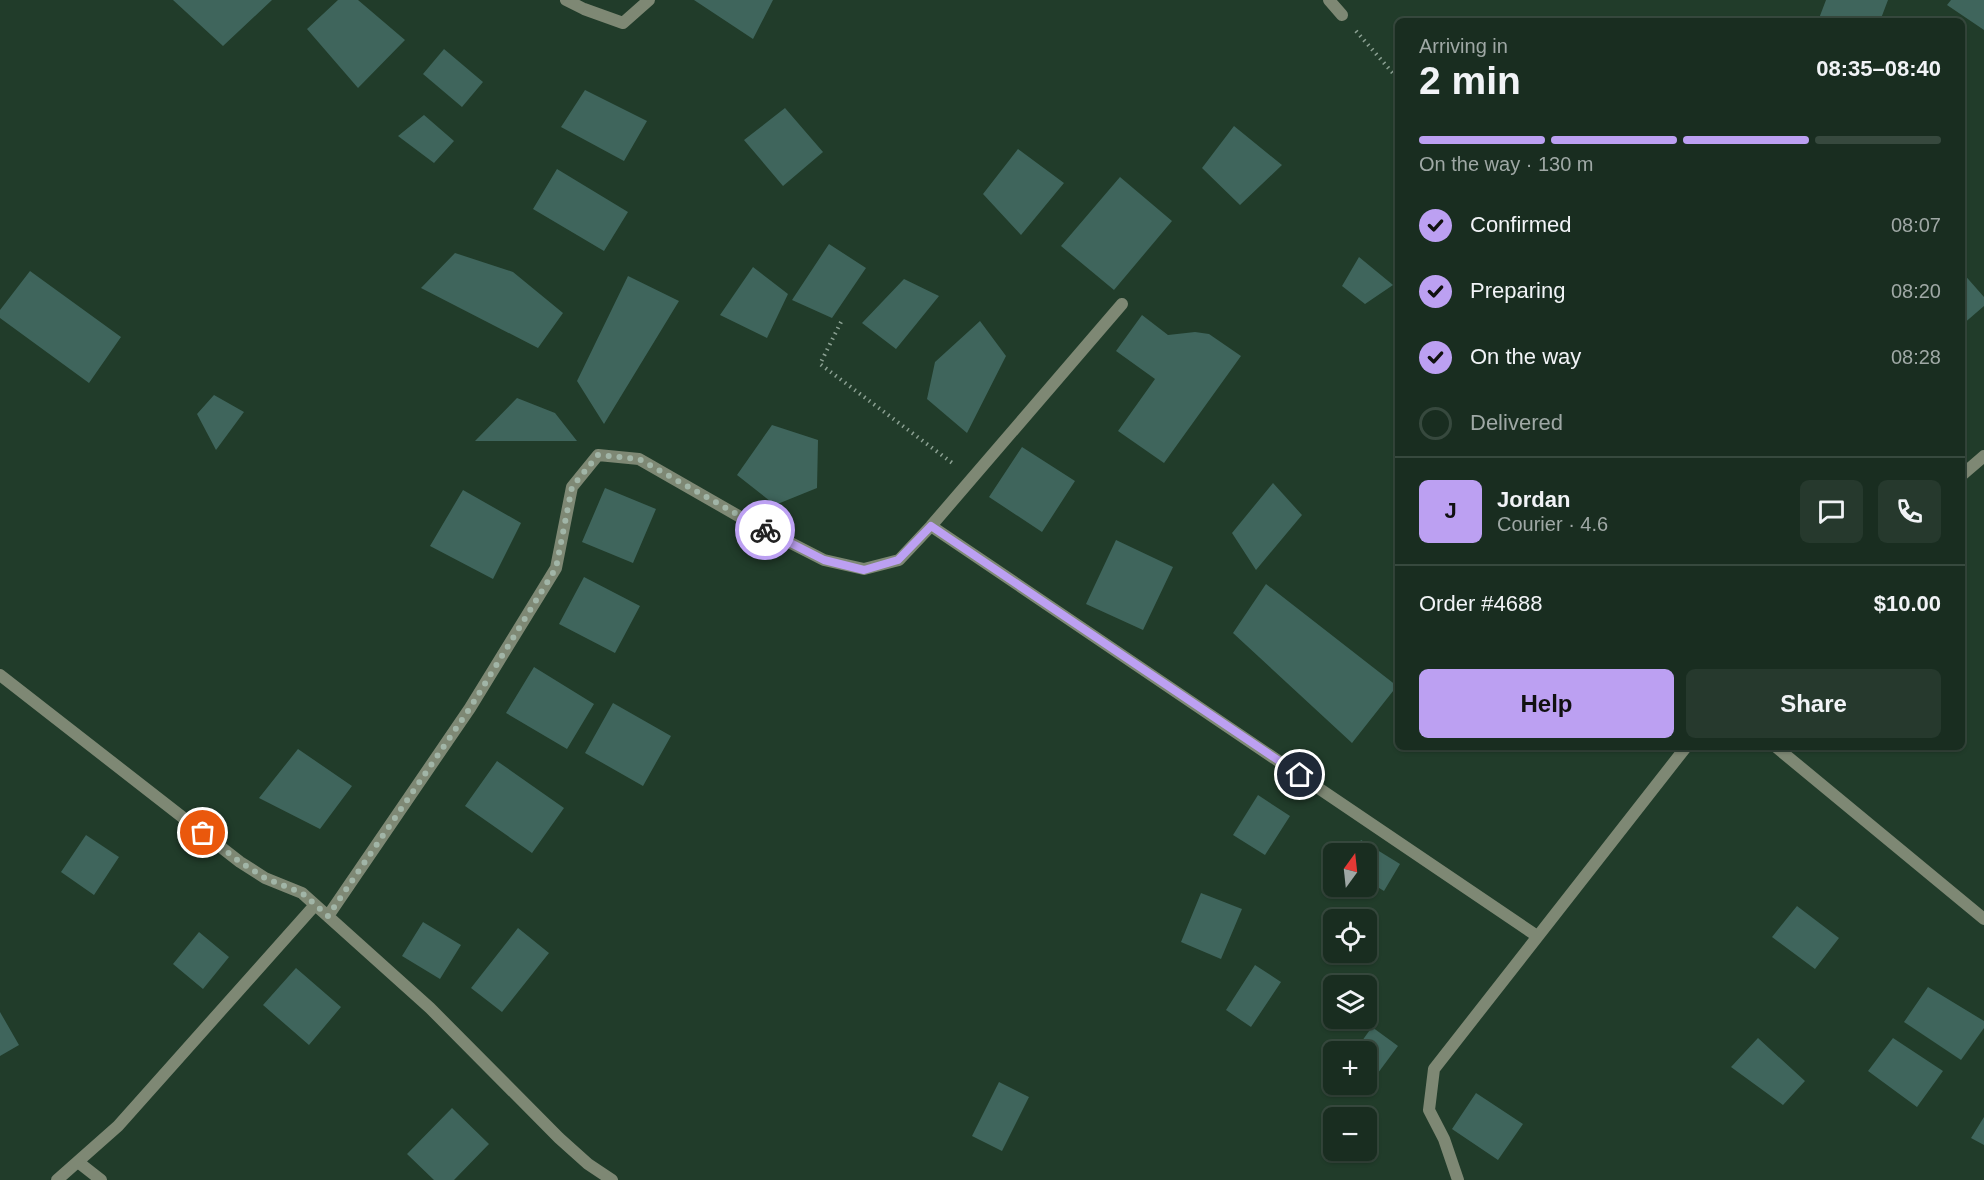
<!DOCTYPE html>
<meta charset="utf-8">
<style>
body{margin:0;font-family:Helvetica,sans-serif;background:#26392d;color:#f1f3f6;height:100vh;display:flex;flex-direction:column;font-size:22px;white-space:nowrap}
*{box-sizing:border-box;margin:0}
p{font-size:20px;color:#9fa8a5}
.icon{flex:none;width:33px;height:33px;fill:none;stroke:currentColor;stroke-width:2;stroke-linecap:round;stroke-linejoin:round}
.map{position:relative;flex:1;overflow:hidden}
.panel{position:absolute;left:1395px;top:18px;width:570px;height:732px;display:flex;flex-direction:column;background:#192d20;border-radius:9px;box-shadow:0 2px 4px #0004,0 0 0 2px #37493e}
.panel>*{flex:none}
.needle{width:39px;rotate:15deg}
.tools{position:absolute;left:1323px;top:843px;display:grid;gap:12px}
.tools a{display:grid;place-items:center;width:54px;height:54px;border-radius:9px;background:#192d20;box-shadow:0 2px 4px #0004,0 0 0 2px #37493e;font-size:30px}
.pin{position:absolute;display:grid;place-items:center;width:51px;height:51px;color:#fff;margin:-26px;border:3px solid #fff;border-radius:50%;box-shadow:0 2px 6px #0007}
.courier{position:absolute;display:grid;place-items:center;width:60px;height:60px;margin:-30px;border:4px solid #bca0f2;border-radius:50%;background:#fff;color:#222;box-shadow:0 2px 8px #0007}
.summary em{font-style:normal;font-weight:700}
.summary div{display:flex;flex-direction:column-reverse}
.summary{display:flex;align-items:center;justify-content:space-between;height:102px;padding:0 24px}
h1{font-size:39px;font-weight:700;line-height:45px}
.bar{display:grid;grid-template-columns:repeat(4,1fr);gap:9px 6px;align-content:center;height:72px;padding:0 24px}
.bar i{height:8px;border-radius:4px;background:#37493e}
.bar .selected{background:#bca0f2}
.bar p{grid-column:span 4}
.line{display:flex;align-items:center;gap:15px;padding:0 24px;border-top:2px solid #37493e}
.line div{flex:1}
.round{display:grid;place-items:center;flex:none;width:63px;height:63px;border-radius:9px;background:#26392d}
ol{padding:0 24px;list-style:none}
li{display:flex;align-items:center;gap:18px;height:66px}
li p{margin-inline-start:auto}
li .icon{padding:6px;border-radius:50%;background:#bca0f2;color:#111;stroke-width:4}
li:last-child{color:#9fa8a5}
li i{width:33px;height:33px;border:3px solid #37493e;border-radius:50%}
.primary-button{display:flex;gap:12px;margin-top:auto;padding:12px 24px}
.primary-button a{flex:1;height:69px;border-radius:9px;background:#bca0f2;color:#111;font-size:24px;font-weight:700;line-height:69px;text-align:center}
.primary-button a+a{background:#26392d;color:#f1f3f6}
.map>svg:first-child{display:block}
.building{fill:#3f655c}
.lines{fill:none;stroke-linecap:round;stroke-linejoin:round}
.path{stroke:#8ba092;stroke-width:4;stroke-dasharray:1.5 4.5;stroke-linecap:butt}
.minor{stroke:#7e8874;stroke-width:12}
.done{stroke:#a1b5a7;stroke-width:6;stroke-dasharray:0 10.8}
.route{stroke:#bca0f2;stroke-width:8}
</style>
<div class="map">
<svg width="1984" height="1180" viewBox="0 0 1984 1180">
<rect width="100%" height="100%" fill="#213c2a"/>
<path class="building" d="M173,0H272L223,46Z
M338,0H358L405,40L358,88L307,29Z
M694,0H773L753,39Z
M1826,0H1888L1880,21H1818Z
M1951,0H1984V30L1947,5Z
M444,49L483,82L462,107L423,74Z
M585,90L647,121L624,161L561,127Z
M785,108L823,152L783,186L744,140Z
M424,115L454,141L434,163L398,136Z
M1234,126L1282,165L1240,205L1202,168Z
M1018,149L1064,183L1021,235L983,194Z
M557,169L628,212L604,251L533,209Z
M1120,177L1172,221L1114,290L1061,246Z
M829,244L866,268L832,318L792,300Z
M455,253L513,272L563,313L538,348L421,288Z
M1359,257L1393,285L1365,304L1342,286Z
M753,267L788,294L767,338L720,315Z
M30,271L121,337L89,383L0,318V310Z
M1962,272L1984,297V306L1962,325Z
M628,276L679,301L604,424L577,381Z
M904,279L939,296L896,349L862,323Z
M1142,315L1168,335L1195,332L1209,334L1241,356L1164,463L1118,431L1155,379L1116,351Z
M980,321L1006,356L967,433L927,399L935,362Z
M214,395L244,412L216,450L197,414Z
M517,398L555,413L577,441H475Z
M772,425L818,440L817,488L775,505L737,475Z
M1022,447L1075,481L1042,532L989,497Z
M1273,483L1302,515L1256,570L1232,533Z
M605,488L656,509L633,563L582,542Z
M463,490L521,523L493,579L430,546Z
M1116,540L1173,567L1143,630L1086,604Z
M584,577L640,606L615,653L559,624Z
M1266,584L1397,686L1352,743L1233,633Z
M534,667L594,704L567,749L506,713Z
M613,703L671,736L643,786L585,753Z
M298,749L352,786L320,829L259,798Z
M497,761L564,808L532,853L465,806Z
M1258,795L1290,816L1265,855L1233,835Z
M86,835L119,857L94,895L61,872Z
M1361,840L1400,864L1384,891L1366,880V854H1353Z
M1201,893L1242,909L1221,959L1181,942Z
M1797,906L1839,938L1815,969L1772,937Z
M423,922L461,945L440,979L402,956Z
M518,928L549,953L502,1012L471,988Z
M199,932L229,957L203,989L173,964Z
M1255,965L1281,982L1251,1027L1226,1010Z
M296,968L341,1007L309,1045L263,1005Z
M1928,987L1984,1021V1028L1961,1060L1904,1022Z
M0,1012L19,1045L0,1056Z
M1372,1027L1398,1046L1375,1077L1366,1071V1052H1354Z
M1758,1038L1805,1081L1783,1105L1731,1067Z
M1893,1038L1943,1071L1917,1107L1868,1071Z
M999,1082L1029,1097L1002,1151L972,1136Z
M1476,1093L1523,1124L1498,1160L1452,1129Z
M452,1108L489,1144L454,1180H434L407,1154Z
M1984,1117V1145L1971,1138Z"/>
<g class="lines">
<path class="path" d="M1356,31L1398,79
M841,322L820,364L955,465"/>
<path class="minor" d="M566,0L584,9L623,23L649,0
M1329,0L1342,15
M1962,475L1984,456
M931,526L1537,936
M0,675L240,862L265,878L302,893L430,1008L559,1138L588,1164L612,1180
M1776,747L1984,919
M328,916L470,708L556,568L572,487L598,455L639,459L742,518L824,560L864,569L899,560L931,526L1122,304
M78,1162L101,1180
M57,1180L118,1126L315,905
M1458,1180L1444,1139L1429,1110L1434,1069L1686,747"/>
</g>
<g class="lines">
<path class="done" d="M203,833L240,862L265,878L302,893L328,916L470,708L556,568L572,487L598,455L639,459L765,530"/>
<path class="route" d="M765,530L824,560L864,570L898,560L931,526L1300,775"/>
</g>
</svg>
<div class="tools">
<a><svg class="needle" viewBox="-14 -14 28 28"><path d="M0-13l5 13h-10z" fill="#e53935"/><path d="M0 13l5-13h-10z" fill="#9fa8a5"/></svg></a>
<a><svg class="icon" aria-label="locate" viewBox="0 0 24 24"><circle cx="12" cy="12" r="6"/><path d="M12 2v4M12 18v4M2 12h4M18 12h4"/></svg></a>
<a><svg class="icon" aria-label="layers" viewBox="0 0 24 24"><path d="M12 4l9 5-9 5-9-5zM3 14l9 5 9-5"/></svg></a>
<a>+</a>
<a>−</a>
</div>
<div class="pin" style="left:203px;top:833px;background:#ea580c"><svg class="icon" aria-label="bag" viewBox="0 0 24 24"><path d="M5 8h14l-1 12H6zM9 8a3 3 0 0 1 6 0"/></svg></div>
<div class="pin" style="left:1300px;top:775px;background:#1f2937"><svg class="icon" aria-label="home" viewBox="0 0 24 24"><path d="M3 11l9-7 9 7M6 9v11h12V9"/></svg></div>
<div class="courier" style="left:765px;top:530px"><svg class="icon" aria-label="bike" viewBox="0 0 24 24"><circle cx="6" cy="16" r="4"/><circle cx="18" cy="16" r="4"/><path d="M6 16l4-8h5l3 8M10 8l3 8H6M13 5h3"/></svg></div>
<section class="panel">
<div class="summary"><div><h1>2 min</h1><p>Arriving in</p></div><em>08:35–08:40</em></div>
<div class="bar"><i class="selected"></i><i class="selected"></i><i class="selected"></i><i></i><p>On the way · 130 m</p></div>
<ol>
<li><svg class="icon" aria-label="check" viewBox="0 0 24 24"><path d="M5 12l5 5 9-10"/></svg>Confirmed<p>08:07</p></li>
<li><svg class="icon" aria-label="check" viewBox="0 0 24 24"><path d="M5 12l5 5 9-10"/></svg>Preparing<p>08:20</p></li>
<li><svg class="icon" aria-label="check" viewBox="0 0 24 24"><path d="M5 12l5 5 9-10"/></svg>On the way<p>08:28</p></li>
<li><i></i>Delivered</li>
</ol>
<div class="line" style="height:108px"><b class="round" style="background:#bca0f2;color:#111">J</b><div><b>Jordan</b><p>Courier · 4.6</p></div><a class="round"><svg class="icon" aria-label="chat" viewBox="0 0 24 24"><path d="M4 5h16v11H9l-5 4z"/></svg></a><a class="round"><svg class="icon" aria-label="phone" viewBox="0 0 24 24"><path d="M5 4h4l2 5-3 2q2 4 5 5l2-3 5 2v4C11 20 4 13 5 4z"/></svg></a></div>
<div class="line" style="height:78px"><div>Order #4688</div><b>$10.00</b></div>
<div class="primary-button"><a>Help</a><a>Share</a></div>
</section>
</div>
